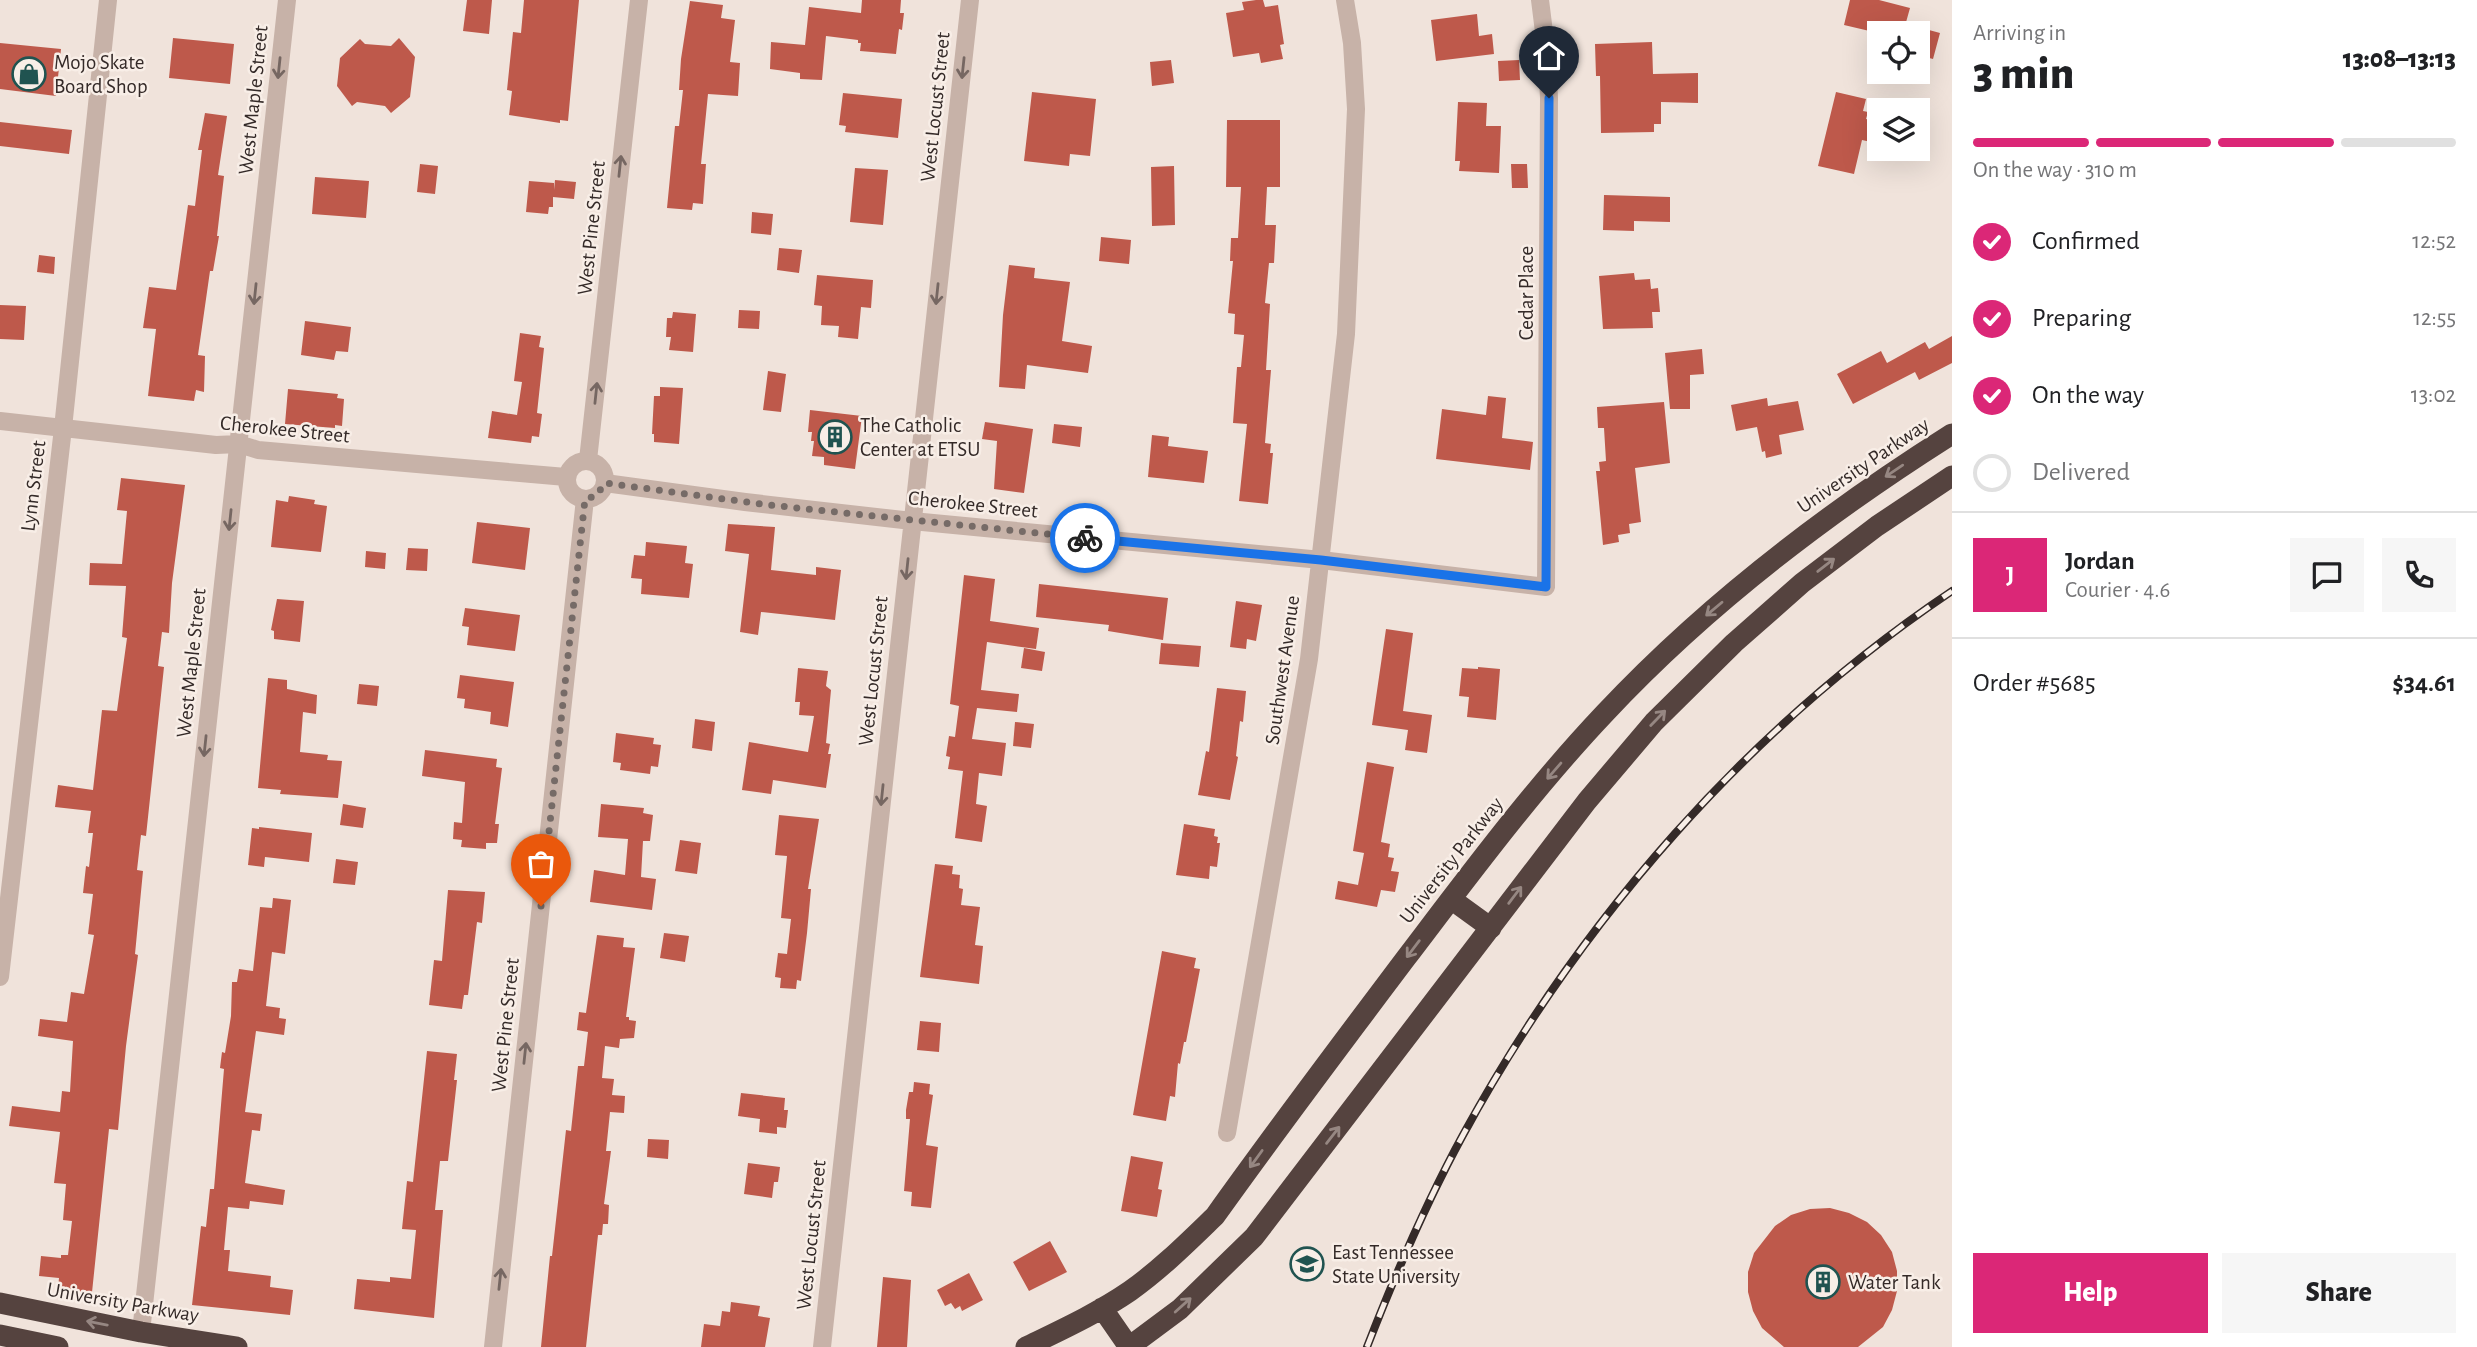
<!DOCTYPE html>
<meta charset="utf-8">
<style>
body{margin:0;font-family:"Alegreya Sans",sans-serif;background:#f6f6f6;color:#202124;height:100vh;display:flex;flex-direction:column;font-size:26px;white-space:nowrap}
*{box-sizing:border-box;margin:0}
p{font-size:23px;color:#757577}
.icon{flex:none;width:38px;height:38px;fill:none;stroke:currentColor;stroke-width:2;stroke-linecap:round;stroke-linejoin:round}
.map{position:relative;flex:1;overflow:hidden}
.side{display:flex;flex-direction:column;background:#fff;width:525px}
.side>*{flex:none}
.tools{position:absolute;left:1867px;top:21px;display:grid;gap:14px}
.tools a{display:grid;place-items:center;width:63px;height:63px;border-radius:0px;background:#fff;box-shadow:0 7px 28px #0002;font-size:35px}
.pin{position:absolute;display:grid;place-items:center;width:60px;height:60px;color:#fff;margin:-72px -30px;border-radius:50% 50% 50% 0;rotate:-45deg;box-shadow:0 0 7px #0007}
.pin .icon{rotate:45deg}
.courier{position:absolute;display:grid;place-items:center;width:70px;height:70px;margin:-35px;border:5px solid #1a73e8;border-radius:50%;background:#fff;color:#222;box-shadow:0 2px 9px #0007}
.headline em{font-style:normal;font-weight:800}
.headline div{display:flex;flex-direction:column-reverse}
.headline{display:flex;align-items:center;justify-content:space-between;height:119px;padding:0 21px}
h1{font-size:46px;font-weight:800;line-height:52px}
.bar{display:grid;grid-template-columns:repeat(4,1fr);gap:10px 7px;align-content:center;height:84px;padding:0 21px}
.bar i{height:9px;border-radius:5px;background:#e0e0e0}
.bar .on{background:#db2777}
.bar p{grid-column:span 4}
.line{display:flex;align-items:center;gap:18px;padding:0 21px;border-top:2px solid #e0e0e0}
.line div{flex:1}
.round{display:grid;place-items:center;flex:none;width:74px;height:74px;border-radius:0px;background:#f6f6f6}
ol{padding:0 21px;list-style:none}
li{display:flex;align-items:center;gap:21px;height:77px}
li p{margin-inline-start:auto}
li .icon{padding:7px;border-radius:50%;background:#db2777;color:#fff;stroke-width:4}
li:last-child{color:#757577}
li i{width:38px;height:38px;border:4px solid #e0e0e0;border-radius:50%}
.button{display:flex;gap:14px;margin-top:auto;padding:14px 21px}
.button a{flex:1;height:80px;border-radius:0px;background:#db2777;color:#fff;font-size:28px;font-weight:800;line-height:80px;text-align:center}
.button a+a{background:#f6f6f6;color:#202124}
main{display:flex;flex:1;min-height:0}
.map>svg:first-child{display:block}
.building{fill:#be594b}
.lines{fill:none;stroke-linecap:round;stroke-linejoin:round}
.minor{stroke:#c7b2a8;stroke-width:18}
.highway{stroke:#55433f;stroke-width:21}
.rail-casing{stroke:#342a28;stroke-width:8}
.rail{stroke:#f8eee7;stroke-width:5;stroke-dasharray:16;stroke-linecap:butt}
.oneway{stroke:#766762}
.oneway2{stroke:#968782}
.done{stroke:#766b67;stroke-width:7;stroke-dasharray:0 12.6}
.route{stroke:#1a73e8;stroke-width:9}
.labels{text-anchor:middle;stroke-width:5;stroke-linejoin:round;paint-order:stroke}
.poi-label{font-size:21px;fill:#342a28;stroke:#f8eee7;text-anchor:start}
.street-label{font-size:21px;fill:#342a28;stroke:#f8eee7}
</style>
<main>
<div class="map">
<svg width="1952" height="1347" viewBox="0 0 1952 1347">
<rect width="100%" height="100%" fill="#f0e3db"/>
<path class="building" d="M467,0H492L489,34L463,31Z
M524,0H579L568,121L560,120V123L509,115L512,91L507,90L513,32L521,33Z
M862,0H901L900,13H904L902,30L899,29L896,54L860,51L861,43H858V40L826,36L822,80L800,79V73L770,69L771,42L805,45L809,7L861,13Z
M1256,0H1263L1265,7L1278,5L1284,44L1280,45L1283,59L1261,63L1259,53L1233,57L1226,13L1244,10L1242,2Z
M1850,0H1879L1910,8L1903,33H1878L1844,25Z
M690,1L723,5L721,18L735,20L730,62L740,63L738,96L708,94L701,164H706L703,204L693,203L692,210L667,208L675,126H679L683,90H679L681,59Z
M1477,14L1479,36L1492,34L1494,54L1436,61L1431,20Z
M1918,27L1940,33L1933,59L1918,55Z
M173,38L234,44L230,84L169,78Z
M399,38L415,57L410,97L391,113L385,106L357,102L352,106L337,86L340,58L360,39L365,44L391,46Z
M1652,42L1653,74L1698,73V103L1661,102V124H1654V132L1601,133L1600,76H1596L1595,44Z
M0,43L61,49L56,96L0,89Z
M1171,60L1174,83L1152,86L1150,62Z
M1519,60L1520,80L1499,81L1498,61Z
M1032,92L1096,99L1090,156L1070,154L1069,166L1024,161Z
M1836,92L1866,99L1863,111L1868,112L1866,119L1880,122V144L1862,140L1854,174L1818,166Z
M843,93L902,99L898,138L845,132L846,126L839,125Z
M1458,102L1487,103L1486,126H1501L1499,173L1459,171L1460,161H1455Z
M205,113L227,116L218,175L224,176L217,236H219L213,271H210L198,355L205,356L204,392L196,390L194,401L148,396L156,329L143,328L149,287L176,290L188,205L195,206L202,150H198Z
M1227,120H1280V187H1267L1265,225H1276L1274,263H1269L1265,303L1270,304L1266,370H1271L1265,443L1271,444L1270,453H1273L1268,504L1239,501L1247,424L1233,423L1237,367H1241L1244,335L1234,334L1235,314L1228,313L1233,261H1230L1231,238H1238L1241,187H1226Z
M0,122L72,130L69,154L0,146Z
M420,164L438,166L435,194L417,192Z
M1511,164H1527L1528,188H1512Z
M1174,166L1175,225L1152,226L1151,167Z
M855,168L888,170L883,225L850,222Z
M315,177L369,181L366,218L312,214Z
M555,180L576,182L574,199L553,197V207H549L548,214L526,212L529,181L554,183V190Z
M1604,195L1670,197V222L1634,221V231L1603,230Z
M752,212L773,214L771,235L751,233Z
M1101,237L1131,240L1129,264L1099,261Z
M779,248L802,250L799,273L777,270Z
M39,255L55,257L54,274L37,272Z
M1009,265L1035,268L1034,278L1070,282L1062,341L1092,346L1088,373L1027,365L1025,389L999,387L1003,315Z
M1634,273L1635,280L1650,279L1651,289L1658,288L1660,312H1652L1653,328L1603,329L1599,276Z
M817,275L873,280L871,308L861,307L858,339L838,337L839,326L821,325L822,306L814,305Z
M0,305L26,306L24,340L0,339Z
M739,310L760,311L759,329L738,328Z
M673,312L696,314L693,352L669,350L671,337H666L667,318H672Z
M305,321L351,327L348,352L336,351L334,360L301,355Z
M520,333L541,336L539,347L544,348L537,413L542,414L539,437L532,436L531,443L488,438L492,411L517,415L522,382L514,381Z
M1952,336V363L1919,380L1915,372L1853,404L1837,374L1881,351L1887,363L1925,342L1929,349Z
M1702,349L1704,374L1690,375V409H1670L1665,353Z
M768,371L786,374L781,412L763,410Z
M660,387L683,388L679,444L654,442V434H652L654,396H660Z
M288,389L338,394L337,398L344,399L342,426L335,425V428L285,424Z
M1488,396L1506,398L1502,438L1533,442L1530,470L1436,459L1442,409L1486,415Z
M1767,398L1768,406L1798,401L1804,430L1779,435L1782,454L1766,458L1765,451L1762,452L1757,427L1736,431L1731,405Z
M1664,402L1670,463L1635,468L1641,522L1629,524L1630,533L1618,535L1619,542L1603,545L1596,471H1600L1599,462L1606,461L1604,428H1598L1597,407Z
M810,410L862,416L855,469L824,465V457L812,456L814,441H811L812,432H808Z
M985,422L1033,429L1024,493L994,489L997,441L982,439Z
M1054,424L1082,427L1080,447L1052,443Z
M1152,435L1169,437L1168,446L1208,451L1204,483L1148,477Z
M121,478L185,485L172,583L169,633L162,632L158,666L164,667L146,836L141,835L137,870L143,871L135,954L138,955L126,1046L118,1130L109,1129L91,1302L57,1298L59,1278L39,1276L41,1256L61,1258V1255H68L72,1221L63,1220L66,1184L54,1183L60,1132L9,1126L12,1106L60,1112L62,1091L70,1092L73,1041L38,1036L40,1019L67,1022L71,992L84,994L94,935L88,934L93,894L83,893L86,866L89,867L93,833H88L91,811L55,807L58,785L93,790L102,710L117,711L127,638L122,637L126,586L89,585L90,563L122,564L127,511L117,510Z
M289,496L315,500L314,504L327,506L321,552L271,547L276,500L288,502Z
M477,522L530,528L525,570L472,563Z
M728,524L775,527L771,570L816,575V567L841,570L835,620L761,612L758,635L740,632L749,554L725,551Z
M646,542L687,546L685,563L693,564L689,598L641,594L642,579L631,578L634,555L645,556Z
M408,548L428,549L427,571L406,570Z
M366,551L386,553L385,569L365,567Z
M964,575L995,579L990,621L1039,628L1036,649L987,642L981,690L1019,694L1017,712L977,708L972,739L1006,743L1002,776L979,773L976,804L987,806L982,842L955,838L963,771L948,769L950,757L946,756L949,736L955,737L959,706L950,704Z
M1039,584L1168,598L1163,640L1108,631L1109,625L1036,617Z
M277,599L304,601L300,642L274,639V631L271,630Z
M1236,601L1262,605L1256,641L1247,639L1246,649L1230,647Z
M465,608L520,615L515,651L467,645L469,627L462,626Z
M1386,629L1413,633L1403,711L1432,715L1427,753L1405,750L1408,730L1372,725Z
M1161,643L1201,646L1199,667L1159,664Z
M1024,648L1045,652L1042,671L1021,668Z
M1478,667L1500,669L1496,720L1467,717L1469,697L1459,696L1462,668L1478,669Z
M798,668L828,671L826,686L831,690L826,743L830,744L828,754H831L826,788L773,780L771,794L742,790L749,742L808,752L814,716L799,715L800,702H795Z
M460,675L514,682L508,727L490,724L491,712L464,708L465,699L457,698Z
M268,678L287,680V689L317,695L316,714L303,712L300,752L328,755L327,760L342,761L338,798L280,794L281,790L258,788Z
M359,684L379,686L377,706L357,704Z
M1217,688L1246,691L1243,722L1240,721L1236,756L1238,757L1230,800L1198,795L1206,751L1209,752Z
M695,719L715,722L712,751L692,748Z
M1015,722L1034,724L1031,748L1013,746Z
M616,733L654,738L653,744L661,745L658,767L651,766L650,774L620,770L621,763L613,762Z
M425,750L497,759L496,767L502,768L495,824H499L497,843H486V849L461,847L462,840L453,839L454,822L462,823L465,782L422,776Z
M1367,762L1394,767L1381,842L1390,844L1388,857L1394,858L1391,871L1399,872L1395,892L1381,890L1377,907L1335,899L1338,881L1358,885L1364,853L1353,851Z
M343,804L366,808L363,828L340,825Z
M601,804L644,808L643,813L653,815L650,841H643L641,877L656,879L652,910L590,902L594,870L625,875L628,839L598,837Z
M779,815L819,819L808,889H811L807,933L801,981L797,980L796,989L780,988L781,978L775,977L778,953L787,954L791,919L781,918L787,856L775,855Z
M1184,824L1215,829L1214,836L1218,837L1217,843H1220L1217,867L1210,866L1209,879L1176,875Z
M259,827L312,833L309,862L265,857L264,867L248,865L252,828L259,829Z
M680,840L701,843L697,874L675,871Z
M336,859L358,862L355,885L333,883Z
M935,864L953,866L952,874L960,875L959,888L963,889L961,905L980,907L975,945L983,946L979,984L920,977Z
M448,890L485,892L482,923L477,922L468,995H464L462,1009L429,1005L434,960L442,961Z
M273,898L291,900L285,954L272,952L266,1006L280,1008L279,1018L286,1019L284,1035L256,1031L245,1112L262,1114L260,1131L252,1130L245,1183L285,1190L283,1205L250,1201L249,1209L228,1207L224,1250H230L228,1271L271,1276L270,1287L293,1290L290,1315L192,1305L201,1226L206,1227L210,1189H214L224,1069L220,1068L222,1052L225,1053L231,1016L232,982H237L239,969L253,971L260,907L272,908Z
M664,933L689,936L685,962L660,958Z
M597,935L624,938L623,947L635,948L626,1017H629V1020L636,1021L634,1038L620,1039L619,1048L605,1046L602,1078L614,1079L612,1095L625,1096L624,1113L610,1112L606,1151H611L604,1204L609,1205L608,1224H603L602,1235H598L586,1347H541L550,1256H552L566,1130L571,1131L578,1066H584L588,1032L577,1030L579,1012L586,1013Z
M1162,951L1196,958L1194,968L1200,969L1186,1042H1184L1180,1064L1178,1063L1175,1097L1170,1096L1166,1121L1133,1115Z
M920,1021L941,1023L939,1052L917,1050Z
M427,1051L457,1054L454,1080H457L448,1161H440L435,1210H443L434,1318L354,1309L357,1279L390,1282V1277L411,1279L416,1230L402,1229L407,1181L413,1182Z
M914,1082L930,1084L929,1094L933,1095L926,1145L938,1147L931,1208L911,1206L912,1192L904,1191L910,1119H906V1110L909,1092H913Z
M741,1093L785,1098L784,1110H788L786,1128L777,1127V1134L759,1132L760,1119L738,1116Z
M648,1139L669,1140L668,1159L647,1157Z
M1131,1156L1163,1162L1158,1189L1162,1190L1157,1217L1121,1211Z
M748,1163L780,1167L778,1182H774L772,1198L744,1194Z
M1830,1208L1849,1213L1867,1222L1881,1235L1892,1252L1897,1271V1291L1892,1310L1883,1327L1858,1347H1784L1762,1328L1753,1311L1748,1292V1272L1754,1253L1775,1226L1791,1215L1810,1209Z
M1050,1241L1067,1272L1029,1291L1013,1262Z
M969,1273L983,1300L962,1311L960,1306L955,1309L951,1303L945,1306L937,1290Z
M883,1277L911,1280L907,1347H877Z
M731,1302L760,1306L758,1316L770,1318L765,1347H701L704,1324L720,1326L722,1311L730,1312Z"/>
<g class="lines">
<path class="minor" d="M0,421L216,445L239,444L258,450L566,477
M588,460L639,0
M567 480a19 19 0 1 1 38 0a19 19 0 1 1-38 0Z
M605,483L745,502L912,521L1321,560L1546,587L1549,98L1547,56L1540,0
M0,977L63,428L108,0
M1227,1133L1309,659L1346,334L1356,109L1352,43L1345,0
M141,1332L287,0
M493,1347L585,499
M822,1347L970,0"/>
<path class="highway" d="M1451,899L1491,928
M0,1303L141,1332L237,1347
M1102,1308L1129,1347L1180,1309L1254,1237L1587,801L1654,722L1734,643L1802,583L1877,526L1952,476
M0,1335L58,1347
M1026,1347C1061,1330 1098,1313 1130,1291C1161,1269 1188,1242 1215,1216C1277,1129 1342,1043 1406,958C1470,874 1533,789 1605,713C1707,604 1827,513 1952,434"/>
<defs>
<path id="rail" d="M1367,1347C1395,1275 1426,1203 1463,1135C1580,920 1748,728 1952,591"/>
</defs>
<use href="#rail" class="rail-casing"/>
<use href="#rail" class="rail"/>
</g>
<defs><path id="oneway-shaft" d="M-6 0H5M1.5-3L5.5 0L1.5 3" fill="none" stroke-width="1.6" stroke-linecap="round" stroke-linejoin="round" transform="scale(1.75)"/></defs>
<g class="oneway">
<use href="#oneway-shaft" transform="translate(279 68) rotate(96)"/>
<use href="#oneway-shaft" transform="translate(963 68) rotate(96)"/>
<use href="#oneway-shaft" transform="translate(620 166) rotate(-84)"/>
<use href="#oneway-shaft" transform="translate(255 294) rotate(96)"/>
<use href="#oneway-shaft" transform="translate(937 294) rotate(96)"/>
<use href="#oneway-shaft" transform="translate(596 393) rotate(-84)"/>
<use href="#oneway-shaft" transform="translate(230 520) rotate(96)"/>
<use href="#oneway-shaft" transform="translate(907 569) rotate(96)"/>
<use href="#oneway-shaft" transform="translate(205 746) rotate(96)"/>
<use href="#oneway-shaft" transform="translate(882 795) rotate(96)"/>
<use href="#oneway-shaft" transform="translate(525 1053) rotate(-84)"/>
<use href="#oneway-shaft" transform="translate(500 1279) rotate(-84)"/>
</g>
<g class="oneway2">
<use href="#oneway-shaft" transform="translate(1894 471) rotate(146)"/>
<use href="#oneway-shaft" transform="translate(1826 565) rotate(-38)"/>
<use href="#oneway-shaft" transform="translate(1714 609) rotate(140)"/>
<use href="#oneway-shaft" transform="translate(1658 718) rotate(-46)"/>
<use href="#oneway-shaft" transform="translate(1554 771) rotate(131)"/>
<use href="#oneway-shaft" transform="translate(1515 895) rotate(-53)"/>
<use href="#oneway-shaft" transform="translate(1413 949) rotate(127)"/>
<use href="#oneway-shaft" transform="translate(1333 1135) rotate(-52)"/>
<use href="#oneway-shaft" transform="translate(1256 1159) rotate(126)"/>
<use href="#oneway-shaft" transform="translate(1183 1305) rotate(-42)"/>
<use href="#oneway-shaft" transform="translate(97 1323) rotate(-169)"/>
</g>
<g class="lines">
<path class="done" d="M541,906L585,499L596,496L605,483L769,505L1085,538"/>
<path class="route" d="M1085,538L1321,560L1546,587L1549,98"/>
</g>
<defs>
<symbol id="shop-ring" viewBox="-11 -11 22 22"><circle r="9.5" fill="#f8eee7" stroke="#205350" stroke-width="1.5"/><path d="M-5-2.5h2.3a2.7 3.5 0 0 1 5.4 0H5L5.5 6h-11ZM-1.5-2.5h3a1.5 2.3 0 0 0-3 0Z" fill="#205350"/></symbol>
<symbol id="building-ring" viewBox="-11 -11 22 22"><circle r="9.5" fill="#f8eee7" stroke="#205350" stroke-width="1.5"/><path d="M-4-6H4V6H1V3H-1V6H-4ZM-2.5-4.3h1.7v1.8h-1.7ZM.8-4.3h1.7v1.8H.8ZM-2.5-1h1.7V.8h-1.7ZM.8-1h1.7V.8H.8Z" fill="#205350"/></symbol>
<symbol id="university-ring" viewBox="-11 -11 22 22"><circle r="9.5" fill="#f8eee7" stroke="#205350" stroke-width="1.5"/><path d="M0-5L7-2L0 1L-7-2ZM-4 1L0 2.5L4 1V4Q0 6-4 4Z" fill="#205350"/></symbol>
</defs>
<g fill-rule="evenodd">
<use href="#shop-ring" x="10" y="55" width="38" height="38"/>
<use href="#building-ring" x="816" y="418" width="38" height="38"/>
<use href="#university-ring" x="1288" y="1245" width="38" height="38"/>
<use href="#building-ring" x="1804" y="1263" width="38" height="38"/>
</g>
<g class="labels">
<g class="poi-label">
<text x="54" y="69">Mojo Skate<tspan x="54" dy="24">Board Shop</tspan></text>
<text x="860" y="432">The Catholic<tspan x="860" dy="24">Center at ETSU</tspan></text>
<text x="1332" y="1259">East Tennessee<tspan x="1332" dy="24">State University</tspan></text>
<text x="1848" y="1289">Water Tank</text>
</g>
<g class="street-label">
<text transform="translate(253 100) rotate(-84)" y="7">West Maple Street</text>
<text transform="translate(935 107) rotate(-84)" y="7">West Locust Street</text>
<text transform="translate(591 228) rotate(-84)" y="7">West Pine Street</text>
<text transform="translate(1526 293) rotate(-90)" y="7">Cedar Place</text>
<text transform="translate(285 429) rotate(6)" y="7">Cherokee Street</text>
<text transform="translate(1863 465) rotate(-34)" y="7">University Parkway</text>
<text transform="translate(33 486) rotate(-83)" y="7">Lynn Street</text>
<text transform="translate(973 504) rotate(6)" y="7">Cherokee Street</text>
<text transform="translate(191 663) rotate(-84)" y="7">West Maple Street</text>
<text transform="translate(1282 670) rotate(-82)" y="7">Southwest Avenue</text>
<text transform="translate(873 671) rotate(-84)" y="7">West Locust Street</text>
<text transform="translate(1451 860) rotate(-52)" y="7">University Parkway</text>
<text transform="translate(505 1025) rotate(-84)" y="7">West Pine Street</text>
<text transform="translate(811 1235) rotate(-84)" y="7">West Locust Street</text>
<text transform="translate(123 1302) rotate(10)" y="7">University Parkway</text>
</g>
</g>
</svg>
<div class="tools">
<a><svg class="icon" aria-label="locate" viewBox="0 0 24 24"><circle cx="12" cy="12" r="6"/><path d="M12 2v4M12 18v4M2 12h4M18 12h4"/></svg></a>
<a><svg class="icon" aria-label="layers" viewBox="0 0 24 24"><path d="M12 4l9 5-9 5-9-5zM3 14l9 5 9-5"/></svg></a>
</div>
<div class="pin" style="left:541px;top:906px;background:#ea580c"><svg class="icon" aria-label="bag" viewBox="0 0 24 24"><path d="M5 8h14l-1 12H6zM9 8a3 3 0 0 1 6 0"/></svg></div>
<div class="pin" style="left:1549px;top:98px;background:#1f2937"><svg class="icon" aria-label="home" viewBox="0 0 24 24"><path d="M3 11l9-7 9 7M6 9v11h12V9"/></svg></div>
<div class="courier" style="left:1085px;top:538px"><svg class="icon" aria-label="bike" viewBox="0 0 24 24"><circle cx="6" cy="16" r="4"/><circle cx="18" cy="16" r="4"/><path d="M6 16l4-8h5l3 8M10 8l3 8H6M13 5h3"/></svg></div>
</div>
<section class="side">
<div class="headline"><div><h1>3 min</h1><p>Arriving in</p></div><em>13:08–13:13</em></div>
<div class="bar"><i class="on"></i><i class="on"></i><i class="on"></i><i></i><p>On the way · 310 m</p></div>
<ol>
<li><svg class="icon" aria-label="check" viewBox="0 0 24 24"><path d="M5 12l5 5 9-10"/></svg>Confirmed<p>12:52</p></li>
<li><svg class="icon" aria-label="check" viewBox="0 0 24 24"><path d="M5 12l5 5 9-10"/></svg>Preparing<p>12:55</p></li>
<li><svg class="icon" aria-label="check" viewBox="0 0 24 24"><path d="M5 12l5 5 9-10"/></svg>On the way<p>13:02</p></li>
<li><i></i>Delivered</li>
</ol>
<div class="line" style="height:126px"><b class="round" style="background:#db2777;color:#fff">J</b><div><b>Jordan</b><p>Courier · 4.6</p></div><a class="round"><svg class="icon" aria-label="chat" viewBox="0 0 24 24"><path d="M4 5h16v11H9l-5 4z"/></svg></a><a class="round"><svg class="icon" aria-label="phone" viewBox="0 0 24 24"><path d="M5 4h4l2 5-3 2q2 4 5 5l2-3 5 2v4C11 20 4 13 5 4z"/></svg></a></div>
<div class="line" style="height:91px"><div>Order #5685</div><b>$34.61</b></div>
<div class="button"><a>Help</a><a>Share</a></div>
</section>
</main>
